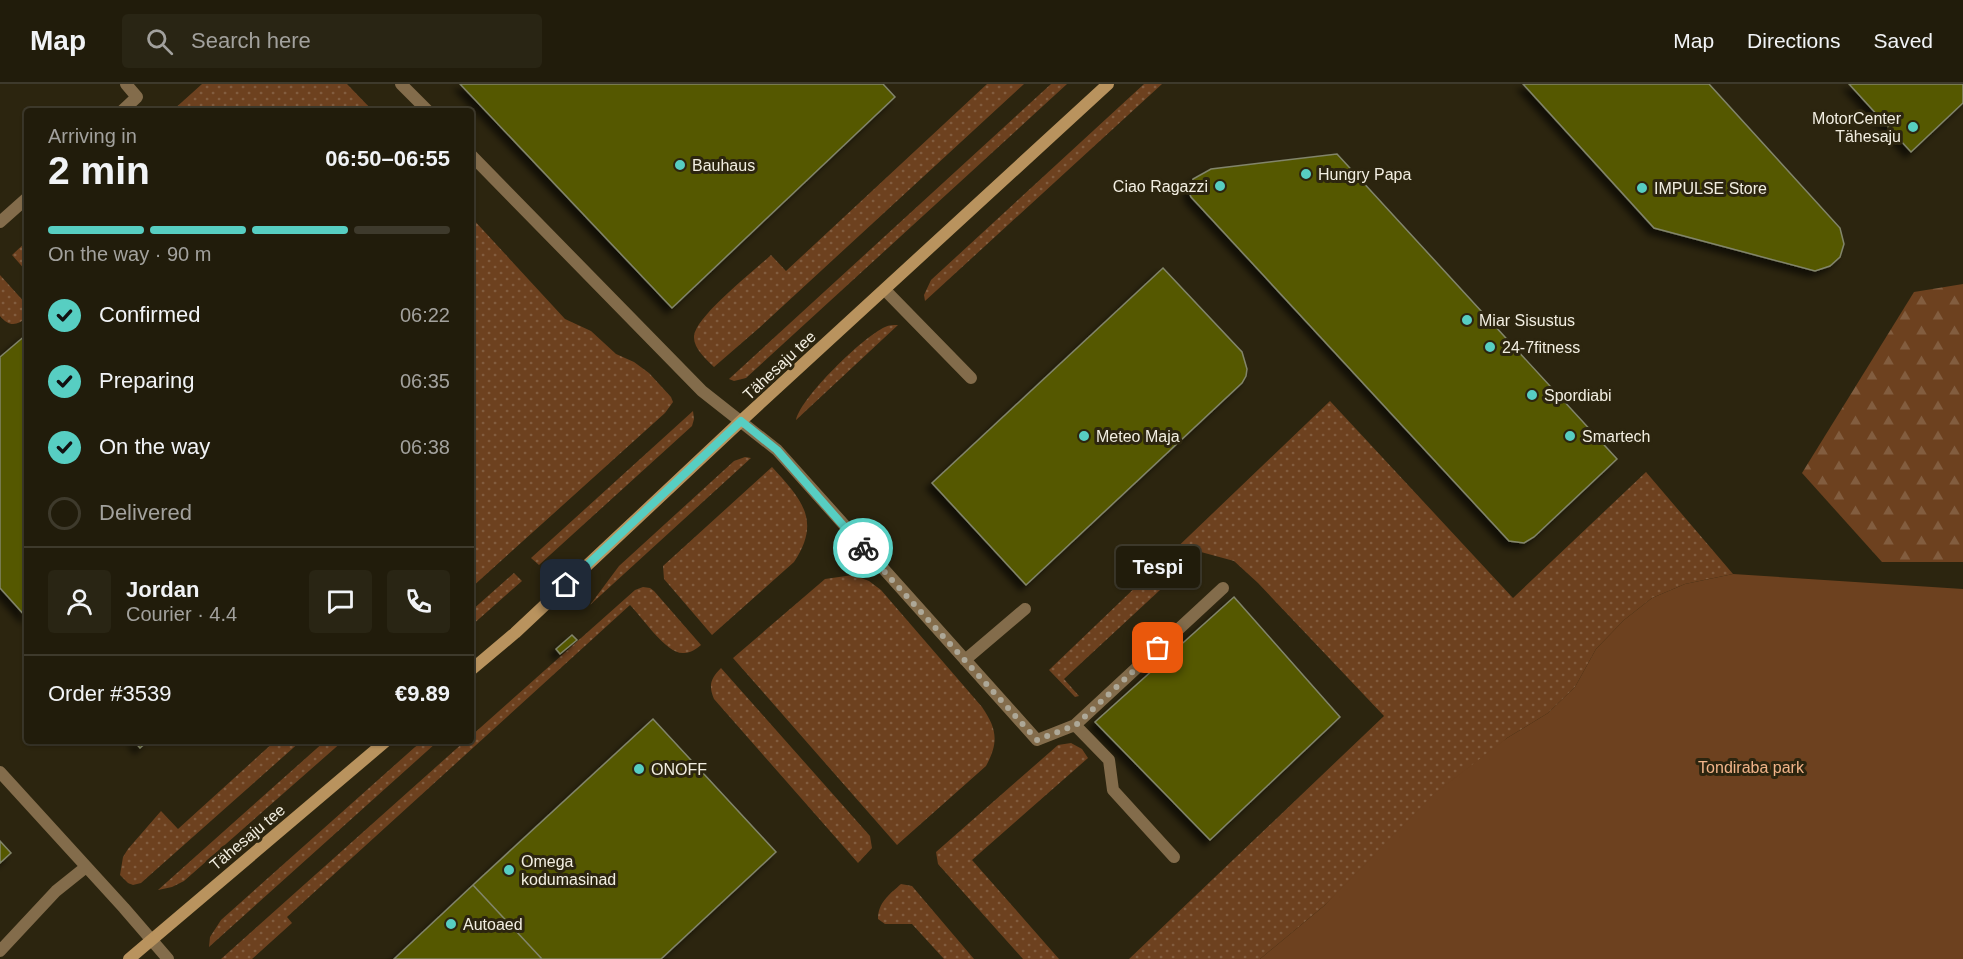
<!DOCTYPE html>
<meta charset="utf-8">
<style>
body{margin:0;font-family:Helvetica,sans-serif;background:#292514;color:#f1f3f6;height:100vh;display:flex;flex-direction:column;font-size:22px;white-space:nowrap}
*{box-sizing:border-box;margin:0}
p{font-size:20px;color:#a2a19d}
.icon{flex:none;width:33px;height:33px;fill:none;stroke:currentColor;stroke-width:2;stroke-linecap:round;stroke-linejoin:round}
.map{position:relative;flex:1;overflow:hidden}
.drawer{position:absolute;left:24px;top:24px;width:450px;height:636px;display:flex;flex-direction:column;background:#211c0b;border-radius:6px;box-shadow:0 2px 4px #0004,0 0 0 2px #3e3a2c}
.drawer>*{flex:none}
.pin{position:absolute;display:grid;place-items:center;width:51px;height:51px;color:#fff;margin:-26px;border-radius:12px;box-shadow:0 3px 9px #0006}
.courier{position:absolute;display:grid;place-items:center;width:60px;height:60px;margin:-30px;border:4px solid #57cec2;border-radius:50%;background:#fff;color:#222;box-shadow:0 2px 8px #0007}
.bubble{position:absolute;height:42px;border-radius:6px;background:#211c0b;box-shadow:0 2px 4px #0004,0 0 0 2px #3e3a2c;font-size:20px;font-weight:700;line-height:42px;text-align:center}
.overview em{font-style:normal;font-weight:700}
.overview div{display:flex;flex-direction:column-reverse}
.overview{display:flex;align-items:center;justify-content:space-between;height:102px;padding:0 24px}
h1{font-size:39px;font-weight:700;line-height:45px}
.bar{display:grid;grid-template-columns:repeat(4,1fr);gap:9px 6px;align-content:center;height:72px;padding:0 24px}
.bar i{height:8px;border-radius:4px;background:#3e3a2c}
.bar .on{background:#57cec2}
.bar p{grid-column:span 4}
.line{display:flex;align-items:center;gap:15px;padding:0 24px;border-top:2px solid #3e3a2c}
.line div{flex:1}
.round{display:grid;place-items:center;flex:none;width:63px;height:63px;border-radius:6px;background:#292514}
ol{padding:0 24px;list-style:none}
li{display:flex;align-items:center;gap:18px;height:66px}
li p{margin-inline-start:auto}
li .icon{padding:6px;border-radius:50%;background:#57cec2;color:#111;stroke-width:4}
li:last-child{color:#a2a19d}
li i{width:33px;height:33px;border:3px solid #3e3a2c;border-radius:50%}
header{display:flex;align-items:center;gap:36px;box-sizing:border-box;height:84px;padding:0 30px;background:#211c0b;border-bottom:2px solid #3e3a2c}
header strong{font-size:28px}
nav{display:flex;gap:33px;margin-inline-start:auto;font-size:21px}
.search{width:420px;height:54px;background:#292514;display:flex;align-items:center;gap:15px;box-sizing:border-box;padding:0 21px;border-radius:6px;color:#a2a19d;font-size:22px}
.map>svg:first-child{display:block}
.grass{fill:url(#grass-dots)}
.forest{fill:url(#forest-firs)}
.park{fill:#6d411f}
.building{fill:#555801;stroke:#82856b;stroke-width:1.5;filter:url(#shadow)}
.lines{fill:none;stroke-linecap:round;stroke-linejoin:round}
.lane{stroke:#836c4b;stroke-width:12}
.secondary{stroke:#b9935e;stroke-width:12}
.done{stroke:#ada898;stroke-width:6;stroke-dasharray:0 10.8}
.route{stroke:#57cec2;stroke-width:8}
.poi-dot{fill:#57cec2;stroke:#2c250f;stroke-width:2}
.labels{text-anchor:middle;stroke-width:6;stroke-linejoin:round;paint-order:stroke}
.poi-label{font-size:16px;fill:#f2eee1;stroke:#2c250f;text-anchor:start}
.street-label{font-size:16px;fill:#f2eee1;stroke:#2c250f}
.park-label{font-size:16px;fill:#f2b58a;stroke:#2c250f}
</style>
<header>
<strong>Map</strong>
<div class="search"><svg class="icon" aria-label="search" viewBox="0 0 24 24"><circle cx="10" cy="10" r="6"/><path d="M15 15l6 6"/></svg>Search here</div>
<nav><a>Map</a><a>Directions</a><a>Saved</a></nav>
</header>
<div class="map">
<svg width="1963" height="875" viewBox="0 0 1963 875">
<defs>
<pattern id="grass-dots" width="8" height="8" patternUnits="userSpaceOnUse" patternTransform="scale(1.5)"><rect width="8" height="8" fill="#6d411f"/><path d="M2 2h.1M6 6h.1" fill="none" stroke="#825d3f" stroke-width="1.8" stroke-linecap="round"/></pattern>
<pattern id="forest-firs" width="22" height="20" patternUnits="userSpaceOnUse" patternTransform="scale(1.5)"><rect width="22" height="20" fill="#6d411f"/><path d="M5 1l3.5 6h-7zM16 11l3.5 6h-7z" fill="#825d3f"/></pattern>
<filter id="shadow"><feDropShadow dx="-5.5" dy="5.5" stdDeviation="3" flood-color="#0009"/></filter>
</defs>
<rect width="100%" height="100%" fill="#2c250f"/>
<path class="grass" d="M202,0H347L373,27H172Z
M987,0H1024L759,244L714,283C706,275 693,264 694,252C696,232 754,187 771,171L786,187Z
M1051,0H1067L746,294L734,297L729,295Z
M1144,0H1162L925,217L924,211L931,196Z
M471,133L565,235L591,247L616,270L634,278L649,289L671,313L673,318L665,329L471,504Z
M27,157V188L12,171Z
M0,191L27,221V233C17,242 9,243 0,232Z
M898,241L796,336C801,313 863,253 885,243C889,241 894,241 898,241Z
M1330,317L1513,514L1646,388L1733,490L1685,500L1652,514L1624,536L1596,565L1575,603L1548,629L1507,654L1325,821L1260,875H1129L1384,632L1258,499L1234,477L1201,468L1064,595L1079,612L1075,613L1049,586Z
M693,327L694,335L692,342L539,481L531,474Z
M745,373L751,374L590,521L619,482L734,377Z
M772,383C801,415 822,436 794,478L712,551L664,495L663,482Z
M514,489L522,497L471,542V527Z
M853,491L869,497L881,506L982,623C997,645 999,658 986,682L897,761L733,574L825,495Z
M643,503L650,504L654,507L701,561C696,565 691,569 684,569C667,571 642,533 630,521L287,833L292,839L252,875H221L465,657H471V652L635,506Z
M721,584L870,752L872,764L858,779L714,615C708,601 711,594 721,584Z
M275,657H301L141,799L133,801L128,799L120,791L123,773L128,765L161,727L178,745Z
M325,657H343L184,797L172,803L158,806Z
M424,657L436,659L209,863L210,853L221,836L415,663Z
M1071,659L1082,665L1088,674L972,776L1059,875H1023L938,780L936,768L1058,661Z
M901,800L912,802L974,875H944L912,840H885L878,835C878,818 890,810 901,800Z"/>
<path class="forest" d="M1963,200V478H1882L1802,389L1914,208Z"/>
<path class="park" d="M1733,490L1963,505V875H1260L1325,821L1434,710L1507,654L1548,629L1575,603L1596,565L1624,536L1652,514L1685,500Z"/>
<path class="building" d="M460,0H883L895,13L672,224Z
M1523,0H1709L1840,144L1844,160L1840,173L1830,182L1815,187L1654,144Z
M1849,0H1963V19L1911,68Z
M1337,70L1617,375L1534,453L1524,459L1509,457L1191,113L1189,108L1193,95L1211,85Z
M1163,184L1242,268L1247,285L1246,292L1242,299L1026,501L932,399Z
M27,250V534L0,504V273Z
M1234,513L1340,633L1210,756L1095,638Z
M572,551L577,556L560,570L556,565Z
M653,635L776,768L661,875H542L473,801Z
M134,657H148L140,664Z
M0,757L11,769L0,779Z
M473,801L542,875H394Z"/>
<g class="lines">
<path class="lane" d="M401,0L428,27
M122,27L137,13L126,0
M471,71L702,307L777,366L1037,656L1075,641L1223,504
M0,138L27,114
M885,206L971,294
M965,576L1025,525
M1075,641L1109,676L1113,706L1174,773
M0,688L124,824L168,875
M0,867L56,807L86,783"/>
<path class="secondary" d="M471,586L515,549L741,337L1108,0
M129,875L386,657"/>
</g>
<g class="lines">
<path class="done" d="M863,464L1037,656L1076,641L1158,564"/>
<path class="route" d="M566,501L741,337L777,366L863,464"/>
</g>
<g class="poi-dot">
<circle cx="1913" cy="43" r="6"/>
<circle cx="680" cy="81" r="6"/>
<circle cx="1306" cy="90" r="6"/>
<circle cx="1220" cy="102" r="6"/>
<circle cx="1642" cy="104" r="6"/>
<circle cx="1467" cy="236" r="6"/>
<circle cx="1490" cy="263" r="6"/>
<circle cx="1532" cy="311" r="6"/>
<circle cx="1084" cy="352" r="6"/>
<circle cx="1570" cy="352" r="6"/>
<circle cx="639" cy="685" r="6"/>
<circle cx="509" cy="786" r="6"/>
<circle cx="451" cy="840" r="6"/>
</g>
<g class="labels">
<g class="poi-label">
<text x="1901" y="40" text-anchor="end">MotorCenter<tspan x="1901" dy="18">Tähesaju</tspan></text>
<text x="692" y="87">Bauhaus</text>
<text x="1318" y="96">Hungry Papa</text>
<text x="1208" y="108" text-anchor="end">Ciao Ragazzi</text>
<text x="1654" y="110">IMPULSE Store</text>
<text x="1479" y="242">Miar Sisustus</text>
<text x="1502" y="269">24-7fitness</text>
<text x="1544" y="317">Spordiabi</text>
<text x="1096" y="358">Meteo Maja</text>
<text x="1582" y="358">Smartech</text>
<text x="651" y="691">ONOFF</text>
<text x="521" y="783">Omega<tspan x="521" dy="18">kodumasinad</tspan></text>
<text x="463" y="846">Autoaed</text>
</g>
<g class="street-label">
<text transform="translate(779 281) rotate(-43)" y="6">Tähesaju tee</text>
<text transform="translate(247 753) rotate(-40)" y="6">Tähesaju tee</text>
</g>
<g class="park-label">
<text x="1751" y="689">Tondiraba park</text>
</g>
</g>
</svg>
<div class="pin" style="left:1158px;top:564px;background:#ea580c"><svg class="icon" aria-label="bag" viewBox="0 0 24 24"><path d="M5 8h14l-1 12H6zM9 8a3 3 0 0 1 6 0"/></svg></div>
<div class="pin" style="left:566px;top:501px;background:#1f2937"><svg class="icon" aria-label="home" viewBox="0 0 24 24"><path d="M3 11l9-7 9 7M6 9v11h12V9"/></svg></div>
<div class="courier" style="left:863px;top:464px"><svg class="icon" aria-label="bike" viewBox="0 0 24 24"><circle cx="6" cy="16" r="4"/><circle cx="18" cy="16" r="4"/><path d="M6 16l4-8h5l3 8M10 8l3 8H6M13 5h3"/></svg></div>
<div class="bubble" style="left:1116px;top:462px;width:84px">Tespi</div>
<section class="drawer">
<div class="overview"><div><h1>2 min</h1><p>Arriving in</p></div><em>06:50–06:55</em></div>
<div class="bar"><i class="on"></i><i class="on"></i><i class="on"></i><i></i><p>On the way · 90 m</p></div>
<ol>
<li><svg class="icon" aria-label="check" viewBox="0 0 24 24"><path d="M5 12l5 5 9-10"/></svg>Confirmed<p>06:22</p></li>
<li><svg class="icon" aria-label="check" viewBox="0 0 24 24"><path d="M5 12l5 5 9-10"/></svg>Preparing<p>06:35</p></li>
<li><svg class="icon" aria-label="check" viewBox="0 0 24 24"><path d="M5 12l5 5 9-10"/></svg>On the way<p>06:38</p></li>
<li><i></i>Delivered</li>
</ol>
<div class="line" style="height:108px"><a class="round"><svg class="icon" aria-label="person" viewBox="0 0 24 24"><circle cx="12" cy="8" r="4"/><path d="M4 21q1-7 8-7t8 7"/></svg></a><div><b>Jordan</b><p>Courier · 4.4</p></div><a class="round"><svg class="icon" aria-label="chat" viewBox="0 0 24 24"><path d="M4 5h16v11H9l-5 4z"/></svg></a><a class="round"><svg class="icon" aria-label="phone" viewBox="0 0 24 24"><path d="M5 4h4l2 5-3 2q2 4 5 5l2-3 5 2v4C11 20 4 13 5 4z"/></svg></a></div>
<div class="line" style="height:78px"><div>Order #3539</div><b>€9.89</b></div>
</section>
</div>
